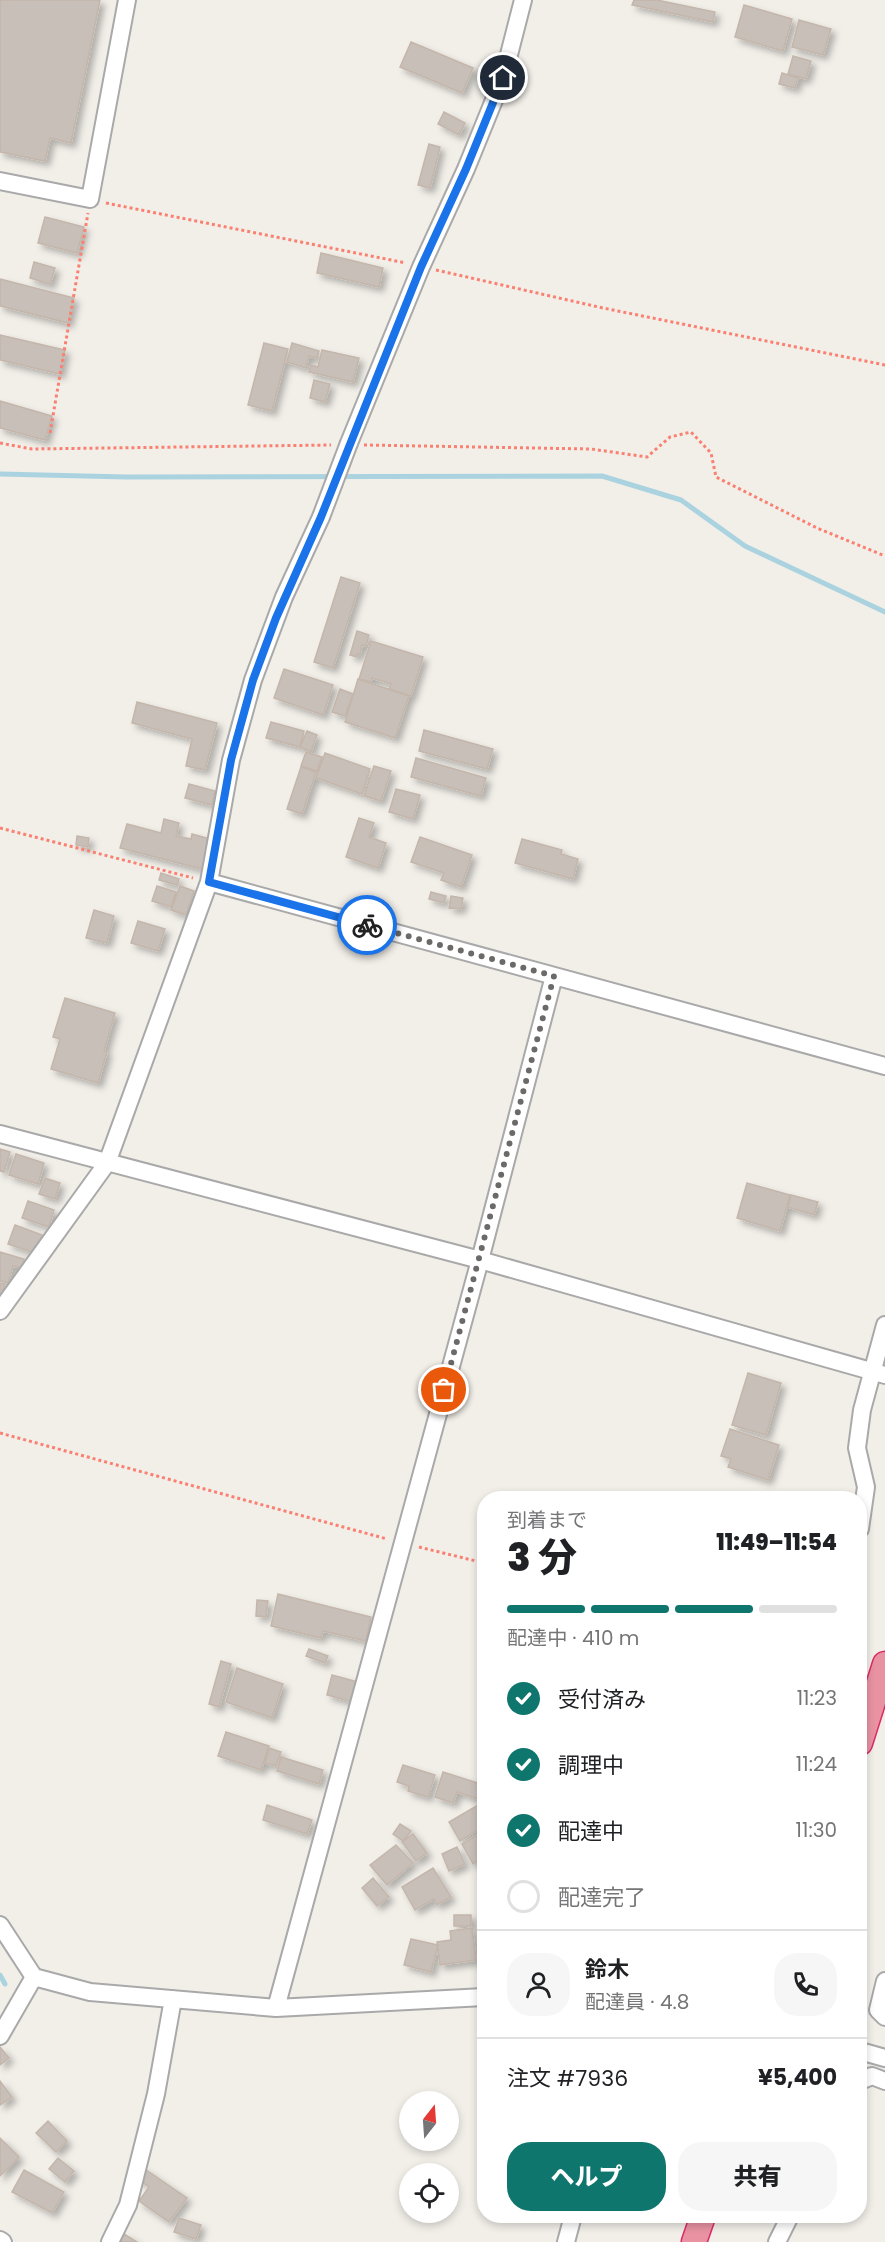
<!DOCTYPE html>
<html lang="ja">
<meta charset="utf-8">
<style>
body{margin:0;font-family:Poppins,"Noto Sans JP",sans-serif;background:#f6f6f6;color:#202124;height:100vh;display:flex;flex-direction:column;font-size:22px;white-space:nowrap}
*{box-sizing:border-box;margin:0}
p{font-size:20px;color:#757577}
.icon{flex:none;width:33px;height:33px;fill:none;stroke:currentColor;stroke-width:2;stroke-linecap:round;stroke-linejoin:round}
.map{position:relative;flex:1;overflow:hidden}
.panel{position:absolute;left:477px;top:1491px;width:390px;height:732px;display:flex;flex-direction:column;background:#fff;border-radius:24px;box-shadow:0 3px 9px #0003}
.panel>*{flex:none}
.needle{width:39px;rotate:17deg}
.fabs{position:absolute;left:399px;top:2091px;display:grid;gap:12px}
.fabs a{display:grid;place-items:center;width:60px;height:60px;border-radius:50%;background:#fff;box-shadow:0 3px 9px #0003;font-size:30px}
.pin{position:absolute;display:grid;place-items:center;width:51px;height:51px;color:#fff;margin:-26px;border:3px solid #fff;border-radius:50%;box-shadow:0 2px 6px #0007}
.courier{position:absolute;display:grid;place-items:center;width:60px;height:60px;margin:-30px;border:4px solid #1a73e8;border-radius:50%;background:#fff;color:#222;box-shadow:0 2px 8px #0007}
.overview em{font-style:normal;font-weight:800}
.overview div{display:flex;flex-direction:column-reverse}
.overview{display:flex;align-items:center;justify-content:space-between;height:102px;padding:0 30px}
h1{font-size:39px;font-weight:800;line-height:45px}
.bar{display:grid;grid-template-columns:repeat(4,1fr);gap:9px 6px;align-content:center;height:72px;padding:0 30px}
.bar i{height:8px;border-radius:4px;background:#e0e0e0}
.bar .active{background:#0f766e}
.bar p{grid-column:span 4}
.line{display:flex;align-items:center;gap:15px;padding:0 30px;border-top:2px solid #e0e0e0}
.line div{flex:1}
.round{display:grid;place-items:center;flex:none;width:63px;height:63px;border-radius:24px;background:#f6f6f6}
ol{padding:0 30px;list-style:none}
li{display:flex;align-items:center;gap:18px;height:66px}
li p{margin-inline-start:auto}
li .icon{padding:6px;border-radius:50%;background:#0f766e;color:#fff;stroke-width:4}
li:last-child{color:#757577}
li i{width:33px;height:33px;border:3px solid #e0e0e0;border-radius:50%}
.cta{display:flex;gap:12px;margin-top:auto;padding:12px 30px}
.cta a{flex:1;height:69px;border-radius:24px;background:#0f766e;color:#fff;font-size:24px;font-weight:800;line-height:69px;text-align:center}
.cta a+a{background:#f6f6f6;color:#202124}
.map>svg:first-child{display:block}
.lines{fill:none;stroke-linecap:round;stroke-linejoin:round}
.stream{stroke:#aad3df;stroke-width:5}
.building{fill:#c7bfb8;stroke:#c4b6ab;stroke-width:1.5;filter:url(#shadow)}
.minor-casing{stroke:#a9a9a9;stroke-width:20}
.highway-casing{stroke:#dc2a67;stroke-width:27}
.path{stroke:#fa8072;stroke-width:3;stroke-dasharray:3 3;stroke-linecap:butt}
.minor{stroke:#fff;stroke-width:16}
.highway{stroke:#e892a2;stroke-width:24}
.minor-bridge-casing{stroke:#a9a9a9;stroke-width:20;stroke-linecap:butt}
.minor-bridge{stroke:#fff;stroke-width:16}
.done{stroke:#6b6a68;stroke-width:6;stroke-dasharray:0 10.8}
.route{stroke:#1a73e8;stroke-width:8}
</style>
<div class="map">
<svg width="885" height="2242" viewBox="0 0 885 2242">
<defs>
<filter id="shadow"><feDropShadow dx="4.5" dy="4.5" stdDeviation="3" flood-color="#0004"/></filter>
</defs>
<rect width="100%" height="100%" fill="#f2efe9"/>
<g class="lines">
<path class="stream" d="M0,474L127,477L602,476L681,500L745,546L885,612
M0,1975L5,1984"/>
</g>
<path class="building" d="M0,0H100L71,143L50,138L45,161L0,152Z
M634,0H657L715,12L713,22L632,5Z
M744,5L792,19L783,51L735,37Z
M799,20L831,29L823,55L792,47Z
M411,42L473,68L462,93L400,67Z
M793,56L811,61L806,79L788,74Z
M782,73L798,78L795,88L779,84Z
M444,112L465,123L459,135L438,124Z
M429,144L440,147L430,188L418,185Z
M45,217L84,227L77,253L38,243Z
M321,253L383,268L379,287L317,273Z
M34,262L55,268L50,284L30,278Z
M0,279L74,298L68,323L0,306Z
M0,335L65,350L60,374L0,360Z
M264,343L288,349L272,411L248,405Z
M292,343L319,351L317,358L309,356L306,368L287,362Z
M322,350L359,358L353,382L309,372L311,365L318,367Z
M314,380L330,384L325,402L310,398Z
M0,401L52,416L45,440L0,428Z
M341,577L360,583L333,668L314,662Z
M357,631L369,635L366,646L362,645L360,654H357V657L350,655Z
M371,641L423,657L411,696L389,689L391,684L372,678L371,682L359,679Z
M284,669L333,685L323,715L274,698Z
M358,679L409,696L395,738L345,722Z
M340,689L353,694L345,716L332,712Z
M137,702L217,723L205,770L186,766L192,739L132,723Z
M271,722L304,731L300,747L266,738Z
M424,730L493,749L487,769L419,751Z
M307,731L317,735L311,752L300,747Z
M306,752L322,757L317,771L301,766Z
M325,753L370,769L362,794L316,778Z
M416,758L486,778L481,796L411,777Z
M374,766L391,771L381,801L364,796Z
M301,767L316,772L302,814L287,809Z
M189,784L215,791L212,805L185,798Z
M396,789L420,795L413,819L389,812Z
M359,818L374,823L369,837L386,843L378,868L346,857Z
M164,819L179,823L176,836L191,839L192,834L210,839L202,869L120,848L127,824L161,833Z
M77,836L89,838L88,847L76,845Z
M420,837L472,855L461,887L441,880L444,873L411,862Z
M522,839L562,850L561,854L578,859L573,879L515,863Z
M161,873L179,879L177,885L159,880Z
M157,886L176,892L171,907L152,901Z
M180,886L194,891L186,915L171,910Z
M431,892L446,896L444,903L429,899Z
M451,896L463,898L461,909L449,908Z
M94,910L114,916L107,943L86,938Z
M138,921L165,929L158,951L131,943Z
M65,998L115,1013L104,1051L107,1052L98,1083L51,1069L60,1039L53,1037Z
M0,1149L10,1152L4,1172L0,1171Z
M16,1154L44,1163L38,1184L9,1175Z
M45,1178L60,1183L55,1199L39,1194Z
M747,1183L790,1195L780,1231L737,1218Z
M791,1195L818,1202L814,1215L788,1207Z
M28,1201L54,1210L49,1227L22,1218Z
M15,1225L42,1235L35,1253L8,1244Z
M0,1252L24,1259L22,1268L13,1266L8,1283L0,1281Z
M0,1283L5,1284L1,1297H0Z
M748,1373L781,1383L766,1435L732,1425Z
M730,1429L779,1445L768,1480L728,1467L731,1459L721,1456Z
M771,1494L788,1498H769Z
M278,1594L371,1617L366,1641L323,1631L321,1638L271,1626Z
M257,1600L268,1601L266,1617L256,1616Z
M309,1649L328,1656L325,1663L306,1656Z
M221,1661L231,1664L219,1707L209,1704Z
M237,1668L283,1684L272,1718L226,1702Z
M332,1675L358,1682L353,1702L327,1695Z
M226,1732L269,1746L261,1770L218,1756Z
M269,1748L281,1752L276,1766L265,1763Z
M281,1757L323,1770L319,1784L277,1771Z
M403,1765L435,1775L428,1797L408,1791L409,1786L397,1782Z
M443,1772L484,1785L480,1800L457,1792L453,1803L435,1797Z
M267,1805L312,1820L307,1834L263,1820Z
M478,1805L484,1815V1826L460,1841L449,1822Z
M400,1824L411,1831L403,1841L393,1834Z
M484,1831V1857L473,1864L462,1844Z
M413,1834L427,1853L416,1861L402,1842Z
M396,1845L413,1863L387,1885L370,1865Z
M457,1847L465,1864L449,1871L442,1854Z
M433,1868L451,1897L437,1905L434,1899L415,1910L402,1887Z
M373,1878L389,1897L377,1906L362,1888Z
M454,1915H471V1926H454Z
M472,1928L476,1960L440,1965L437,1942L451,1940L450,1931Z
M411,1939L438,1945L431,1972L404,1965Z
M0,2047L9,2058L0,2065Z
M0,2081L12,2097L0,2105Z
M48,2121L67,2141L56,2152L36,2133Z
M0,2138L19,2157L0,2176Z
M58,2158L74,2171L65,2182L49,2169Z
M142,2167L187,2198L169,2222L139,2201L149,2187L135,2177Z
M24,2170L64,2192L52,2213L12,2192Z
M179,2218L201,2225L196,2239L174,2232Z
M124,2234L137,2242H119Z"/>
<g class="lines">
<defs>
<path id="minor" d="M0,181L90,199L127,0
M349,443L421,267L466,169L503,78L523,0
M209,882L885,1066
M0,1134L480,1260L885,1375
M0,1311L107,1163L209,882L231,760L253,680L284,597L321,517
M860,1529L866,1487L857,1448L862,1410L885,1325
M0,1925L34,1977L90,1992L276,2008L484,1997
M885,1981L878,2010L885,2017
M276,2008L480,1260L554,976
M0,2036L34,1977
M860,2051L885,2058
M860,2081L872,2076L885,2081
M0,2240L3,2242
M110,2242L128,2205L156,2094L173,1999
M566,2242L573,2216
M777,2242L790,2216"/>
<path id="highway" d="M860,1743L885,1664
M694,2242L703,2216"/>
</defs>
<use href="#minor" class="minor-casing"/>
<use href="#highway" class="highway-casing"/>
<path class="path" d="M106,203L406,263
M436,270L603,308L885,365
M50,433L88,213
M0,443L32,449L331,445
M364,445L591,449L647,457L670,437L691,432L711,453L716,477L817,528L885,556
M0,828L193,878
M0,1433L387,1539
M419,1547L484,1563"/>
<use href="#minor" class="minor"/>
<use href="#highway" class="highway"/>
<defs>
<path id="minor-bridge" d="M321,517L349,443"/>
</defs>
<use href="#minor-bridge" class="minor-bridge-casing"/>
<use href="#minor-bridge" class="minor-bridge"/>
</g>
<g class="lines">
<path class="done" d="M367,925L554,976L444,1390"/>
<path class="route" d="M367,925L209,882L231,760L253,680L276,618L321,517L421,267L466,169L503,78"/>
</g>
</svg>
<div class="fabs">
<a><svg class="needle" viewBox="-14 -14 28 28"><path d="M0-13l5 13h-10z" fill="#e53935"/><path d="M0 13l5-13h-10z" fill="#757577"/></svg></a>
<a><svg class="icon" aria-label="locate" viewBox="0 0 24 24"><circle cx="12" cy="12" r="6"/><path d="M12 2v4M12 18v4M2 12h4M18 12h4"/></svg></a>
</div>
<div class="pin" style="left:444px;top:1390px;background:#ea580c"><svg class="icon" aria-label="bag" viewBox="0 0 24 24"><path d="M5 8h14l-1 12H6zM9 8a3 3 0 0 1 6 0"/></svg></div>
<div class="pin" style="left:503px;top:78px;background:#1f2937"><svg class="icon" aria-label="home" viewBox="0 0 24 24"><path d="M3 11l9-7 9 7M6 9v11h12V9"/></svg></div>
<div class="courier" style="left:367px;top:925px"><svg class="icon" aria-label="bike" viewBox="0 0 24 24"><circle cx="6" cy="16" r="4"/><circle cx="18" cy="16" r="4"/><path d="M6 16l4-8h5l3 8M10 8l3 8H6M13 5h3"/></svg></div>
<section class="panel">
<div class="overview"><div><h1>3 分</h1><p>到着まで</p></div><em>11:49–11:54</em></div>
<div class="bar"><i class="active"></i><i class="active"></i><i class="active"></i><i></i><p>配達中 · 410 m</p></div>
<ol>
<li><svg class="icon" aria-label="check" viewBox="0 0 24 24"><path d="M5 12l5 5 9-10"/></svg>受付済み<p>11:23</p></li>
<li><svg class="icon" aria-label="check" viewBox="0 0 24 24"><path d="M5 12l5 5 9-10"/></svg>調理中<p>11:24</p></li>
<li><svg class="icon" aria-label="check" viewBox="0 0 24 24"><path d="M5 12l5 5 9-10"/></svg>配達中<p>11:30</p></li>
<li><i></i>配達完了</li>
</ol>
<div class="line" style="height:108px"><a class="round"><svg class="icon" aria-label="person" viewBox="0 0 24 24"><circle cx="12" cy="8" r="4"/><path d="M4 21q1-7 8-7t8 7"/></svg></a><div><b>鈴木</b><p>配達員 · 4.8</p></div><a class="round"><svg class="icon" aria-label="phone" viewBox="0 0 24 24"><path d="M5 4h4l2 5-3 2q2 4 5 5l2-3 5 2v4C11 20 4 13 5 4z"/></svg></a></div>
<div class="line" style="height:78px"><div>注文 #7936</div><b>¥5,400</b></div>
<div class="cta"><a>ヘルプ</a><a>共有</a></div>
</section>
</div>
